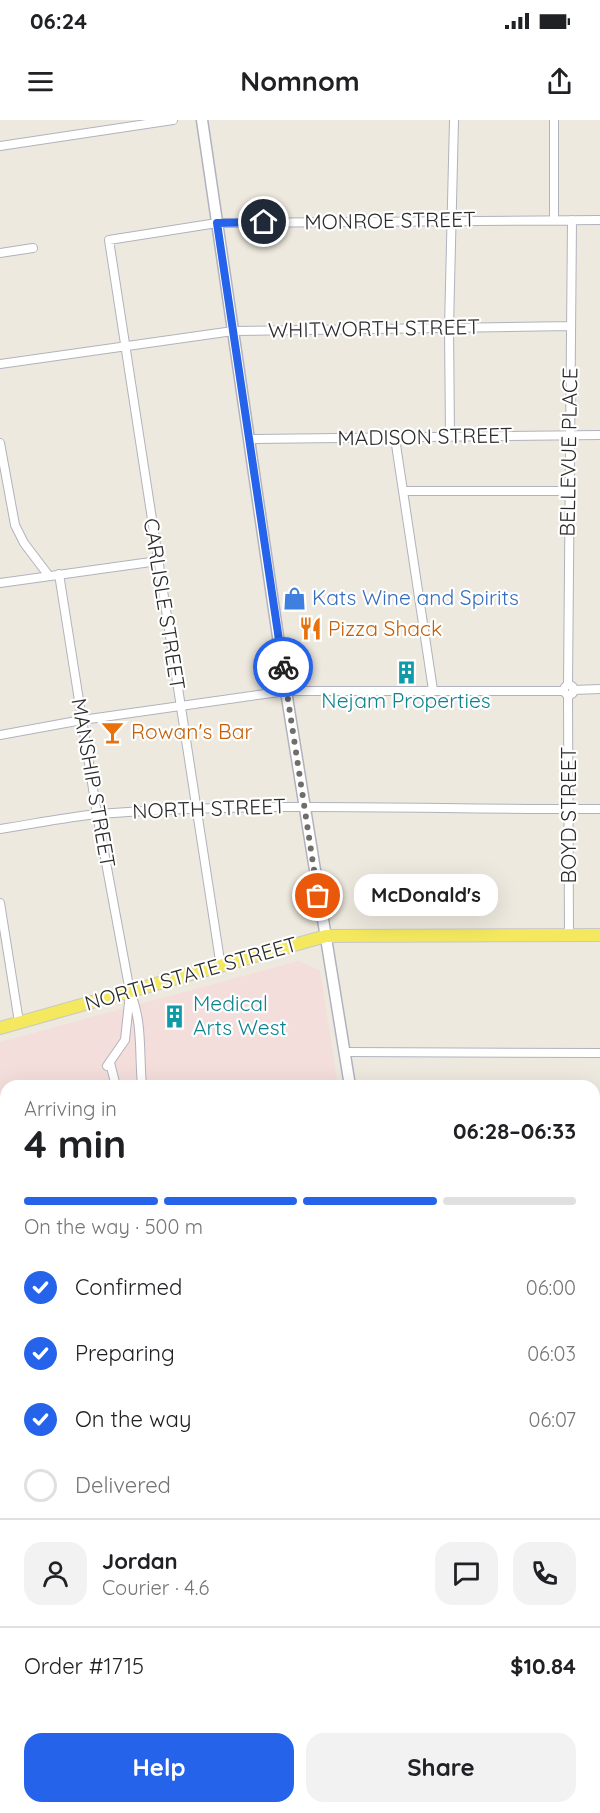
<!DOCTYPE html>
<meta charset="utf-8">
<style>
body{margin:0;font-family:Quicksand,sans-serif;background:#f2f2f2;color:#202124;height:100vh;display:flex;flex-direction:column;font-size:22px;white-space:nowrap}
*{box-sizing:border-box;margin:0}
p{font-size:20px;color:#757577}
.icon{flex:none;width:33px;height:33px;fill:none;stroke:currentColor;stroke-width:2;stroke-linecap:round;stroke-linejoin:round}
.map{position:relative;flex:1;overflow:hidden}
.drawer{position:absolute;left:0px;top:960px;width:600px;height:734px;display:flex;flex-direction:column;background:#fff;border-radius:18px 18px 0 0;box-shadow:0 6px 24px #0002}
.drawer>*{flex:none}
.pin{position:absolute;display:grid;place-items:center;width:51px;height:51px;color:#fff;margin:-26px;border:3px solid #fff;border-radius:50%;box-shadow:0 2px 6px #0007}
.courier{position:absolute;display:grid;place-items:center;width:60px;height:60px;margin:-30px;border:4px solid #2563eb;border-radius:50%;background:#fff;color:#222;box-shadow:0 2px 8px #0007}
.bubble{position:absolute;height:42px;border-radius:18px;background:#fff;box-shadow:0 6px 24px #0002;font-size:20px;font-weight:700;line-height:42px;text-align:center}
.summary em{font-style:normal;font-weight:700}
.summary div{display:flex;flex-direction:column-reverse}
.summary{display:flex;align-items:center;justify-content:space-between;height:102px;padding:0 24px}
h1{font-size:39px;font-weight:700;line-height:45px}
.bar{display:grid;grid-template-columns:repeat(4,1fr);gap:9px 6px;align-content:center;height:72px;padding:0 24px}
.bar i{height:8px;border-radius:4px;background:#e0e0e0}
.bar .active{background:#2563eb}
.bar p{grid-column:span 4}
.line{display:flex;align-items:center;gap:15px;padding:0 24px;border-top:2px solid #e0e0e0}
.line div{flex:1}
.round{display:grid;place-items:center;flex:none;width:63px;height:63px;border-radius:18px;background:#f2f2f2}
ol{padding:0 24px;list-style:none}
li{display:flex;align-items:center;gap:18px;height:66px}
li p{margin-inline-start:auto}
li .icon{padding:6px;border-radius:50%;background:#2563eb;color:#fff;stroke-width:4}
li:last-child{color:#757577}
li i{width:33px;height:33px;border:3px solid #e0e0e0;border-radius:50%}
.button{display:flex;gap:12px;margin-top:auto;padding:12px 24px}
.button a{flex:1;height:69px;border-radius:18px;background:#2563eb;color:#fff;font-size:24px;font-weight:700;line-height:69px;text-align:center}
.button a+a{background:#f2f2f2;color:#202124}
.status{display:flex;justify-content:space-between;align-items:center;height:42px;padding:0 30px;background:#fff;direction:ltr}
.status svg{height:16px;fill:currentColor}
header{display:flex;justify-content:space-between;align-items:center;height:78px;padding:0 24px;background:#fff;font-size:27px;font-weight:700}
.map>svg:first-child{display:block}
.education{fill:#efeacd}
.medical{fill:#f4dedb}
.cemetery{fill:#c0d8b5}
.lines{fill:none;stroke-linecap:round;stroke-linejoin:round}
.street-casing{stroke:#b2b2bf;stroke-width:10}
.secondary-casing{stroke:#b2b2bf;stroke-width:13}
.primary-casing{stroke:#c8c8c8;stroke-width:14}
.street{stroke:#fff;stroke-width:8}
.secondary{stroke:#fff;stroke-width:10}
.primary{stroke:#f3e85e;stroke-width:12}
.done{stroke:#706e6a;stroke-width:6;stroke-dasharray:0 10.8}
.route{stroke:#2563eb;stroke-width:8}
.labels{text-anchor:middle;stroke-width:4.5;stroke-linejoin:round;paint-order:stroke}
.street-label{font-size:21px;fill:#2c2c2c;stroke:#fff}
.shop-label{font-size:21px;fill:#366cbe;stroke:#fff;text-anchor:start}
.food-label{font-size:21px;fill:#c56008;stroke:#fff;text-anchor:start}
.culture-label{font-size:21px;fill:#0d838f;stroke:#fff}
</style>
<div class="status"><b>06:24</b><svg viewBox="0 0 49 12"><path d="M0 12V9h3v3zM5 12V6h3v6zM10 12V3h3v9zM15 12V0h3v12zM26 1h20v11H26zM47 4h2v5h-2z"/></svg></div>
<header><svg class="icon" aria-label="menu" viewBox="0 0 24 24"><path d="M4 6h16M4 12h16M4 18h16"/></svg>Nomnom<svg class="icon" aria-label="share" viewBox="0 0 24 24"><path d="M12 15V3M7 8l5-5 5 5M5 13v7h14v-7"/></svg></header>
<div class="map">
<svg width="600" height="1693" viewBox="0 0 600 1693">
<rect width="100%" height="100%" fill="#eee9de"/>
<path class="education" d="M174,1688H263L228,1693H175Z"/>
<path class="medical" d="M298,841L320,850L338,966H6V1235L0,1236V922Z"/>
<path class="cemetery" d="M594,1168H600V1362L594,1363Z"/>
<g class="lines">
<defs>
<path id="street" d="M0,26L173,0
M554,100V0
M0,133L33,128
M0,244L233,211L570,206
M450,317L449,207L454,0
M395,318L433,570
M249,319L600,315
M0,323L15,405L24,423L49,456
M404,371H568
M59,454L97,694L130,872C143,902 139,934 142,966
M0,463L158,441
M568,565L572,100
M564 570a5 5 0 1 1 10 0a5 5 0 1 1-10 0Z
M573,570L600,569
M568,575L569,815
M0,615L82,600L286,571H564
M0,709C33,704 66,697 99,694C266,681 433,690 600,689
M0,783L19,902
M221,847L109,120L217,103L600,100
M345,932L600,933
M110,943L116,966
M107,946L125,920L130,873
M594,1049H600
M0,1156L6,1155
M594,1369L600,1368
M0,1463L6,1462
M594,1581L600,1580
M0,1674L6,1673
M58,1688L59,1693
M168,1688L169,1693
M360,1688V1693
M566,1688L567,1693
M265,1693L300,1688"/>
<path id="secondary" d="M202,0L286,571L350,966
M594,1160H600
M0,1248L6,1246
M459,1688L460,1693"/>
<path id="primary" d="M0,908L326,816L600,815"/>
</defs>
<use href="#street" class="street-casing"/>
<use href="#secondary" class="secondary-casing"/>
<use href="#primary" class="primary-casing"/>
<use href="#street" class="street"/>
<use href="#secondary" class="secondary"/>
<use href="#primary" class="primary"/>
</g>
<g class="lines">
<path class="done" d="M283,547L318,776"/>
<path class="route" d="M264,102L217,103L283,547"/>
</g>
<defs>
<symbol id="shop-bare" viewBox="-9 -9 18 18"><path d="M-5-2.5h2.3a2.7 3.5 0 0 1 5.4 0H5L5.5 6h-11ZM-1.5-2.5h3a1.5 2.3 0 0 0-3 0Z" fill="#3f7fe0" stroke="#fff" stroke-width="2.5" paint-order="stroke"/></symbol>
<symbol id="restaurant-bare" viewBox="-9 -9 18 18"><path d="M-5-6h1v4h1v-4h1v4h1v-4h1v5L-1.5 .5V6h-2V.5L-5-1ZM5-6V6H3V1.5H1.5Q1.5-4 5-6Z" fill="#e8710a" stroke="#fff" stroke-width="2.5" paint-order="stroke"/></symbol>
<symbol id="building-bare" viewBox="-9 -9 18 18"><path d="M-4-6H4V6H1V3H-1V6H-4ZM-2.5-4.3h1.7v1.8h-1.7ZM.8-4.3h1.7v1.8H.8ZM-2.5-1h1.7V.8h-1.7ZM.8-1h1.7V.8H.8Z" fill="#0f9aa8" stroke="#fff" stroke-width="2.5" paint-order="stroke"/></symbol>
<symbol id="bar-bare" viewBox="-9 -9 18 18"><path d="M-6-5H6L.8 .8V4.5H3.5V6h-7V4.5H-.8V.8Z" fill="#e8710a" stroke="#fff" stroke-width="2.5" paint-order="stroke"/></symbol>
</defs>
<g fill-rule="evenodd">
<use href="#shop-bare" x="278" y="462" width="33" height="33"/>
<use href="#restaurant-bare" x="294" y="492" width="33" height="33"/>
<use href="#building-bare" x="390" y="536" width="33" height="33"/>
<use href="#bar-bare" x="96" y="596" width="33" height="33"/>
<use href="#building-bare" x="158" y="880" width="33" height="33"/>
</g>
<g class="labels">
<g class="street-label">
<text transform="translate(390 101) rotate(-1)" y="7">MONROE STREET</text>
<text transform="translate(374 209) rotate(-1)" y="7">WHITWORTH STREET</text>
<text transform="translate(425 317) rotate(-1)" y="7">MADISON STREET</text>
<text transform="translate(569 332) rotate(-89)" y="7">BELLEVUE PLACE</text>
<text transform="translate(164 484) rotate(81)" y="7">CARLISLE STREET</text>
<text transform="translate(93 663) rotate(80)" y="7">MANSHIP STREET</text>
<text transform="translate(209 689) rotate(-2)" y="7">NORTH STREET</text>
<text transform="translate(569 695) rotate(-90)" y="7">BOYD STREET</text>
<text transform="translate(191 854) rotate(-16)" y="7">NORTH STATE STREET</text>
</g>
<g class="shop-label">
<text x="312" y="485">Kats Wine and Spirits</text>
</g>
<g class="food-label">
<text x="328" y="516">Pizza Shack</text>
<text x="131" y="619">Rowan's Bar</text>
</g>
<g class="culture-label">
<text x="406" y="588">Nejam Properties</text>
<text x="193" y="891" text-anchor="start">Medical<tspan x="193" dy="24">Arts West</tspan></text>
</g>
</g>
</svg>
<div class="pin" style="left:318px;top:776px;background:#ea580c"><svg class="icon" aria-label="bag" viewBox="0 0 24 24"><path d="M5 8h14l-1 12H6zM9 8a3 3 0 0 1 6 0"/></svg></div>
<div class="pin" style="left:264px;top:102px;background:#1f2937"><svg class="icon" aria-label="home" viewBox="0 0 24 24"><path d="M3 11l9-7 9 7M6 9v11h12V9"/></svg></div>
<div class="courier" style="left:283px;top:547px"><svg class="icon" aria-label="bike" viewBox="0 0 24 24"><circle cx="6" cy="16" r="4"/><circle cx="18" cy="16" r="4"/><path d="M6 16l4-8h5l3 8M10 8l3 8H6M13 5h3"/></svg></div>
<div class="bubble" style="left:354px;top:754px;width:144px">McDonald's</div>
<section class="drawer">
<div class="summary"><div><h1>4 min</h1><p>Arriving in</p></div><em>06:28–06:33</em></div>
<div class="bar"><i class="active"></i><i class="active"></i><i class="active"></i><i></i><p>On the way · 500 m</p></div>
<ol>
<li><svg class="icon" aria-label="check" viewBox="0 0 24 24"><path d="M5 12l5 5 9-10"/></svg>Confirmed<p>06:00</p></li>
<li><svg class="icon" aria-label="check" viewBox="0 0 24 24"><path d="M5 12l5 5 9-10"/></svg>Preparing<p>06:03</p></li>
<li><svg class="icon" aria-label="check" viewBox="0 0 24 24"><path d="M5 12l5 5 9-10"/></svg>On the way<p>06:07</p></li>
<li><i></i>Delivered</li>
</ol>
<div class="line" style="height:108px"><a class="round"><svg class="icon" aria-label="person" viewBox="0 0 24 24"><circle cx="12" cy="8" r="4"/><path d="M4 21q1-7 8-7t8 7"/></svg></a><div><b>Jordan</b><p>Courier · 4.6</p></div><a class="round"><svg class="icon" aria-label="chat" viewBox="0 0 24 24"><path d="M4 5h16v11H9l-5 4z"/></svg></a><a class="round"><svg class="icon" aria-label="phone" viewBox="0 0 24 24"><path d="M5 4h4l2 5-3 2q2 4 5 5l2-3 5 2v4C11 20 4 13 5 4z"/></svg></a></div>
<div class="line" style="height:78px"><div>Order #1715</div><b>$10.84</b></div>
<div class="button"><a>Help</a><a>Share</a></div>
</section>
</div>
